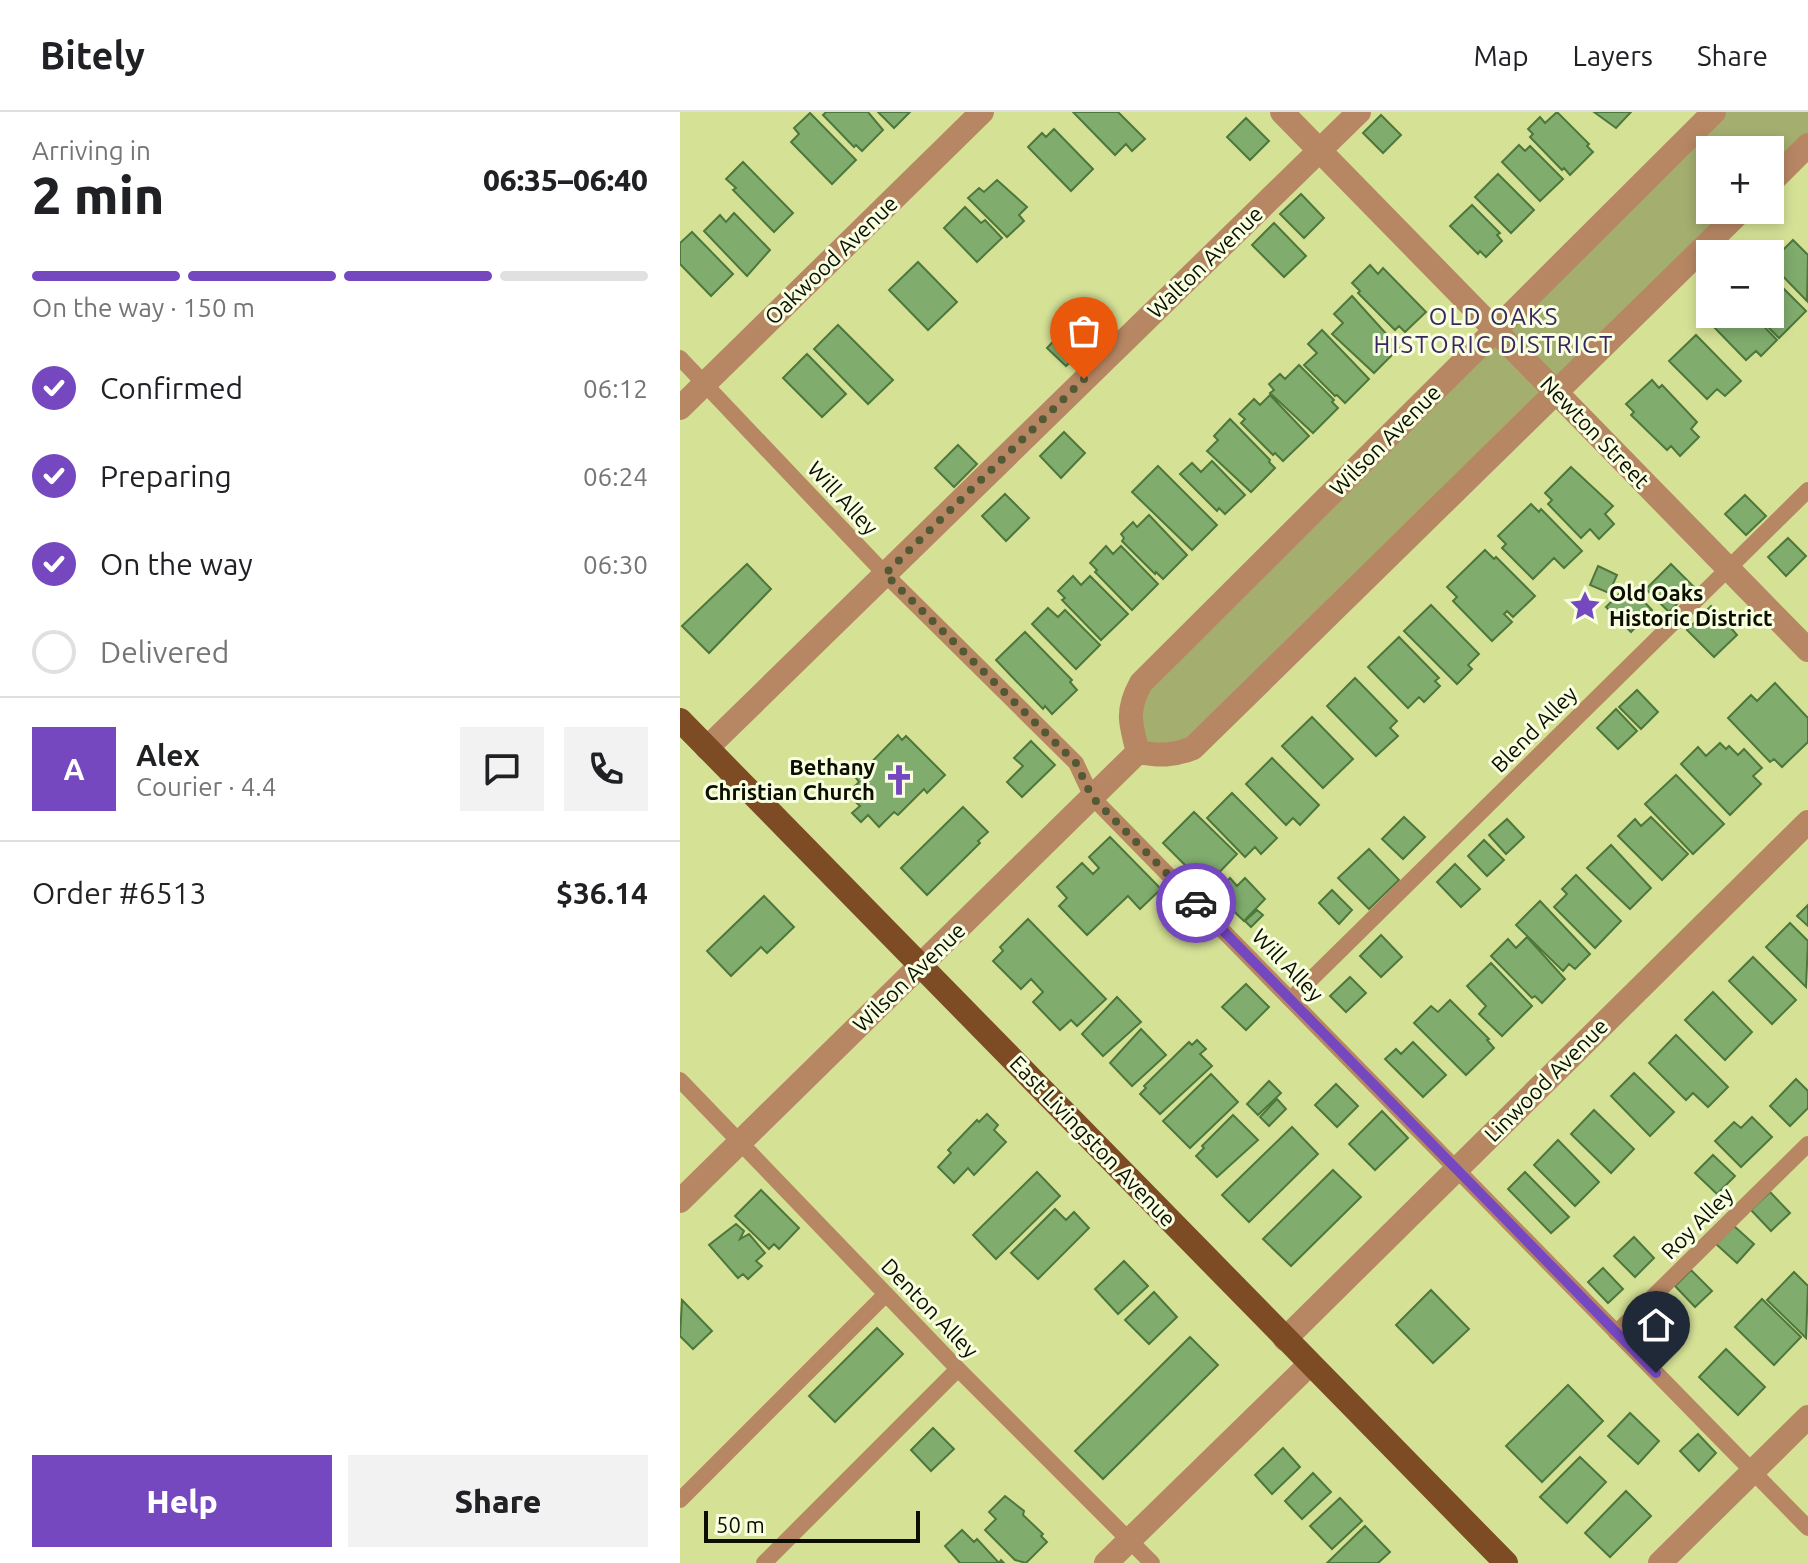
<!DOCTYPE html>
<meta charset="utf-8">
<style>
body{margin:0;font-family:Ubuntu,sans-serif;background:#f2f2f2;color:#202124;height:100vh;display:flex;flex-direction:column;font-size:30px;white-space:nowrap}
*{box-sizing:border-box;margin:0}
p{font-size:26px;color:#757577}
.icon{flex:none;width:44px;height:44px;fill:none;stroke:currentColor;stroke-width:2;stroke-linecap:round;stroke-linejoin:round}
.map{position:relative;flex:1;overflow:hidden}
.side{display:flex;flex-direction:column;background:#fff;width:680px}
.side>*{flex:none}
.controls{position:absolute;left:1016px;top:24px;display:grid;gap:16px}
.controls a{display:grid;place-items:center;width:88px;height:88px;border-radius:0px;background:#fff;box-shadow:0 4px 12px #0003;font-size:40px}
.scale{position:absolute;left:24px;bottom:20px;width:216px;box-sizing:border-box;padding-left:8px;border:4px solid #0c0f00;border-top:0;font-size:22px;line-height:28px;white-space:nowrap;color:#0c0f00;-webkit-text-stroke:6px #f8fee0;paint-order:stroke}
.pin{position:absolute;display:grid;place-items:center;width:68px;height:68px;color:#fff;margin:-82px -34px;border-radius:50% 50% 50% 0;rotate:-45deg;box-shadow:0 0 8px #0007}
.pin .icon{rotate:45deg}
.courier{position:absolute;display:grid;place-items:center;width:80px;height:80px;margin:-40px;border:6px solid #7548c0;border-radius:50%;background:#fff;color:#222;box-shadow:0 2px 10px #0007}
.summary em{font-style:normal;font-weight:800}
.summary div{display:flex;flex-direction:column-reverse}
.summary{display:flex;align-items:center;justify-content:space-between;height:136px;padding:0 32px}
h1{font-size:52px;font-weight:800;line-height:60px}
.bar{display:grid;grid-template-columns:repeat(4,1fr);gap:12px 8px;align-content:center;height:96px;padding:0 32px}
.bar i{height:10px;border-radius:6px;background:#e0e0e0}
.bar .active{background:#7548c0}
.bar p{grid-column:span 4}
.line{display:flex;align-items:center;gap:20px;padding:0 32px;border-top:2px solid #e0e0e0}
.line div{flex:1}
.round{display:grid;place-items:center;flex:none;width:84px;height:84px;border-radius:0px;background:#f2f2f2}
ol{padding:0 32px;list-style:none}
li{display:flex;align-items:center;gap:24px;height:88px}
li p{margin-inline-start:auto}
li .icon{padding:8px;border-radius:50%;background:#7548c0;color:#fff;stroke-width:4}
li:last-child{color:#757577}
li i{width:44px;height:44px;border:4px solid #e0e0e0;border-radius:50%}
.button{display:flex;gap:16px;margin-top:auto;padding:16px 32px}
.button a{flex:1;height:92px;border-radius:0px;background:#7548c0;color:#fff;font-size:32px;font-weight:800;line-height:92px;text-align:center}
.button a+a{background:#f2f2f2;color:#202124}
header{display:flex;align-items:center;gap:48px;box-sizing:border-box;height:112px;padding:0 40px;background:#fff;border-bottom:2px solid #e0e0e0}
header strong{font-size:38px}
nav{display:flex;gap:44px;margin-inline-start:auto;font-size:28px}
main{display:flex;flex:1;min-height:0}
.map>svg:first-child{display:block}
.green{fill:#a3ae6f}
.building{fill:#80ac6e;stroke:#4e773b;stroke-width:2}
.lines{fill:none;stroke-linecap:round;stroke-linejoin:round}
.lane{stroke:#b78764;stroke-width:16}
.street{stroke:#b78764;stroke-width:24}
.primary{stroke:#7d4b24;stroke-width:24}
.done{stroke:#525934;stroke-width:8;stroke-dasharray:0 14.4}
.route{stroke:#7548c0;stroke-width:10}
.labels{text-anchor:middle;stroke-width:6;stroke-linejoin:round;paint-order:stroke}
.street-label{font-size:22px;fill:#0c0f00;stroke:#f8fee0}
.poi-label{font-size:22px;font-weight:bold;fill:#0c0f00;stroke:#f8fee0;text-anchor:start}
.neighbourhood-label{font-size:24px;letter-spacing:2px;fill:#3a2660;stroke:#f8fee0}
</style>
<header>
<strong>Bitely</strong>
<nav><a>Map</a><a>Layers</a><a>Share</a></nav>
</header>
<main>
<section class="side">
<div class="summary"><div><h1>2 min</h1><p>Arriving in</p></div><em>06:35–06:40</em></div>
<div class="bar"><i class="active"></i><i class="active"></i><i class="active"></i><i></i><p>On the way · 150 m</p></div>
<ol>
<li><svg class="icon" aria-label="check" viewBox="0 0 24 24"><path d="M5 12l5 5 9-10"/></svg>Confirmed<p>06:12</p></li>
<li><svg class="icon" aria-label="check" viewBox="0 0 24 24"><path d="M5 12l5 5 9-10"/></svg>Preparing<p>06:24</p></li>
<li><svg class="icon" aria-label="check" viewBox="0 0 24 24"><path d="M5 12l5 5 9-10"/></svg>On the way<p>06:30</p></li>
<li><i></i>Delivered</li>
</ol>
<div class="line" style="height:144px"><b class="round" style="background:#7548c0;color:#fff">A</b><div><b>Alex</b><p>Courier · 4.4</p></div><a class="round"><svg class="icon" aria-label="chat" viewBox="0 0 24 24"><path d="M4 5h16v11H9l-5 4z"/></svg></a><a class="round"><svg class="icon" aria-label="phone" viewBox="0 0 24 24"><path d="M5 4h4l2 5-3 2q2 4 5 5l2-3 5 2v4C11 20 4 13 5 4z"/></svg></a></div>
<div class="line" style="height:104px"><div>Order #6513</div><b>$36.14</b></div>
<div class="button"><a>Help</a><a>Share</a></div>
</section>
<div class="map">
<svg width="1128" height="1451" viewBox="0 0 1128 1451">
<rect width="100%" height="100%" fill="#d5e296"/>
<path class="green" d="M1041,0H1128V25L1090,62V38H1030V98H1053L505,635L460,638L464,572Z"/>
<path class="building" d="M146,0H188L203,18L182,39L176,33L174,35L143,3Z
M198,0H230L214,16Z
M393,0H438L465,27L452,39L446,32L435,43Z
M877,0L909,32L907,34L913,40L890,63L884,56L882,58L850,25L853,22L848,17L860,5L865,11Z
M914,0H951L936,16Z
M130,1L176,48L152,72L111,30L119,22L114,16Z
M701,3L721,23L703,41L683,21Z
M566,6L589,29L570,48L547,25Z
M374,17L413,57L391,79L348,35L362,21L366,25Z
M839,33L845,39L850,34L883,67L860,89L822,50Z
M63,50L113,101L94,120L53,78L56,76L46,67Z
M818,62L854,98L831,121L795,85Z
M317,68L347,95L339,103L344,109L327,125L288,86L299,76L304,80Z
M621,82L644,106L624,126L600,102Z
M792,93L820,121L817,123L822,129L806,145L800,139L798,142L770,114Z
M285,95L301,111L305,108L322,126L297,150L264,116Z
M54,101L90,138L67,164L24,119L40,103L46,110Z
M594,111L626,144L604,165L572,133Z
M12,120L53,162L31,184L0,152V131Z
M1113,128L1128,143L1127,189L1090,151Z
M238,150L277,190L248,218L209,178Z
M690,153L698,162L703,156L746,200L725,220L719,214L715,218L678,181L680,179L672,171Z
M1090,163L1126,199L1099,226L1075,202H1090Z
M672,184L719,236L694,261L652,222L663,211L654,202Z
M1039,202H1072L1097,228L1081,244L1076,239L1066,248L1030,211Z
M158,213L213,268L188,292L134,237Z
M387,215L407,234L386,254L367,236Z
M642,218L689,267L665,291L657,283L655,284L624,253L637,241L628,232Z
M1016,223L1061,269L1045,284L1037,277L1027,287L989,249Z
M127,242L166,282L142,305L103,266Z
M619,253L654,288L652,290L658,296L633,321L590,281L594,278L589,272L600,262L605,267Z
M972,268L979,276L982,273L1017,310L1011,317L1019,325L1000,344L991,334L987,338L951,303L954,300L946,292Z
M590,283L629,324L603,349L595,341L593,343L561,311L565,307L559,302L574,287L580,293Z
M550,307L590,348L589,350L595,356L571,380L527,339L538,328L534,324Z
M384,320L405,341L381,366L360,344Z
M278,333L297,352L274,375L255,356Z
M532,349L565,383L545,402L539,396L537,399L500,362L512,351L521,360Z
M478,354L537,413L512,438L452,380Z
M891,355L933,394L925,402L934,412L919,427L910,417L901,426L868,392L872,388L865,381Z
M325,382L349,406L326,429L302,404Z
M1065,383L1086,404L1066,423L1045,402Z
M851,392L859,400L861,397L902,439L884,456L874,446L853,467L822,436L826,432L818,424Z
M469,403L507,443L483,467L476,460L475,462L442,429L444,426L441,422L453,410L457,415Z
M1108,426L1126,444L1106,464L1088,445Z
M426,434L433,442L441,434L478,472L452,498L415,460L417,458L410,451Z
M805,438L814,447L816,445L855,484L833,505L827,499L824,502L832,510L812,529L773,489L777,485L767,475Z
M67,452L91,477L29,541L2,514Z
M991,452L1014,475L989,500L966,477Z
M918,454L937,463L929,481L910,473Z
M393,464L401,473L410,464L448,502L421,528L382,488L385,486L378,479Z
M948,473L972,498L951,520L926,495Z
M751,493L799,542L788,553L792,557L777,572L724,519Z
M1031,494L1051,514L1050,515L1057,523L1034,545L1007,518Z
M368,496L378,505L385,498L420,533L396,557L352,512Z
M345,520L392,568L390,570L397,578L372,602L365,594L363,597L316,548Z
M719,525L759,566L755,569L760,574L744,590L739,585L728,596L688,555Z
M675,566L717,609L710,616L718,624L696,644L647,594Z
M1095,571L1128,606V630L1102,655L1094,647L1090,650L1048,606L1071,583L1077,589Z
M957,578L978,600L961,617L939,595Z
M936,597L957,619L938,637L917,616Z
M632,605L673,647L643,676L602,634Z
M218,623L222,628L226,624L265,663L247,681L244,677L218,703L214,700L199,715L188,703L181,710L172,701L180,694L167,682L179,670L176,666Z
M351,629L375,653L342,685L327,670L343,654L334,646Z
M1040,631L1046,637L1049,634L1058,643L1064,637L1082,656L1073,664L1081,672L1050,703L1001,652L1018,635L1026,644Z
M592,646L639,693L620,713L613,706L606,713L566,672Z
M996,663L1044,712L1013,742L965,692Z
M552,681L597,726L581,742L575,735L565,745L527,706Z
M283,695L308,720L298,729L300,731L247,783L221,756Z
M514,700L557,742L526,774L483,731Z
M724,705L745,725L723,747L702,727Z
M971,705L1008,742L982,768L938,724L955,707L961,714Z
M827,707L844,725L826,742L809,723Z
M430,725L481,777L460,797L448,784L407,823L379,794L387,786L377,775L402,751L413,762L419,756L409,745Z
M804,728L824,748L807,764L788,744Z
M931,733L971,776L950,797L907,756Z
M689,737L719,768L689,797L658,766Z
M775,752L800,777L781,795L757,770Z
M896,763L941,809L915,836L874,795L887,782L882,777Z
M550,766L557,774L565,766L585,787L564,809L543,789L546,786L538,778Z
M652,778L672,798L659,812L639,791Z
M84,784L114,815L87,841L81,835L51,864L27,839Z
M860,789L910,842L895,857L889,852L883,859L836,813Z
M1128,793V814L1117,804Z
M577,798L583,803L571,815L565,809Z
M348,807L426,887L397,914L391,908L380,918L353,890L363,880L351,867L341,877L313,849L323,839L320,835Z
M1110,811L1128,829L1126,875L1086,835Z
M701,823L722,845L701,865L680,844Z
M847,825L885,867L862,891L855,884L852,886L811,844L828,827L836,836Z
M1073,845L1116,888L1092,912L1049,869Z
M811,851L852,894L822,924L799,902L806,894L787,874Z
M670,865L686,881L666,900L650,884Z
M566,872L589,895L566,918L542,895Z
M1033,880L1072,920L1045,948L1005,908Z
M437,885L461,910L423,944L402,922Z
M770,888L809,927L807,928L814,936L786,963L734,911L751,894L758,900Z
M461,917L486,943L452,974L430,951Z
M996,923L1048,975L1028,995L1013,981L1006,988L969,951Z
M517,928L526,937L520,942L532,954L480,1002L460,982L466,976L464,974L509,930L512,933Z
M733,930L766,963L743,985L705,947L716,937L721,942Z
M954,961L994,1000L970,1024L931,984Z
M531,962L558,990L510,1036L483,1009Z
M1116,967L1128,979V996L1110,1014L1090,994Z
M589,969L601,981L578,1003L567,992Z
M656,972L678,994L657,1015L635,993Z
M597,987L606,997L589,1014L580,1005Z
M914,998L954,1037L931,1061L891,1022Z
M702,999L728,1026L695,1058L669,1032Z
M307,1002L318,1013L314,1018L326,1030L294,1063L288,1056L274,1071L258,1055L271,1041L268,1038L297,1008L299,1010Z
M553,1003L578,1028L537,1065L516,1044L524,1036L522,1034Z
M1072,1005L1092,1025L1061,1055L1035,1029L1054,1010L1061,1016Z
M612,1015L638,1042L569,1110L542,1083Z
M878,1028L919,1070L895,1094L854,1053Z
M1033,1043L1055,1064L1037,1082L1015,1061Z
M653,1058L681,1085L611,1154L583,1127Z
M357,1060L380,1084L316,1147L293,1123Z
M845,1060L889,1105L871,1121L828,1077Z
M81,1078L119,1116L99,1137L94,1132L89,1137L55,1104Z
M1090,1080L1110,1101L1091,1119L1071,1098Z
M375,1097L386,1108L394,1100L409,1116L358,1167L331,1141Z
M56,1112L64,1119L60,1127L69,1122L85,1141L76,1149L82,1154L68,1167L63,1162L58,1166L29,1133Z
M1054,1114L1074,1132L1057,1151L1036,1132Z
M954,1125L974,1146L955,1165L934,1144Z
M444,1149L468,1174L438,1202L415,1177Z
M923,1156L943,1177L928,1191L908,1170Z
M1011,1158L1032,1179L1015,1195L995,1174Z
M1114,1160L1128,1174L1126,1226L1087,1188Z
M751,1178L789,1217L753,1251L716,1213Z
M474,1180L497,1205L469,1232L445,1208Z
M1082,1187L1121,1225L1094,1253L1055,1215Z
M2,1188L32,1219L13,1237L0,1224Z
M197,1216L223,1242L155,1310L129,1284Z
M510,1225L538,1253L423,1367L395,1339Z
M1046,1237L1085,1275L1058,1303L1019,1265Z
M888,1273L923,1309L862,1370L826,1334Z
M950,1301L979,1329L958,1352L928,1324Z
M253,1316L274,1337L251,1359L231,1338Z
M1018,1322L1036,1341L1019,1359L1000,1339Z
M603,1336L620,1355L592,1382L575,1363Z
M900,1345L926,1370L887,1411L860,1385Z
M633,1361L651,1380L622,1407L605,1389Z
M946,1379L971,1404L930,1445L905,1421Z
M325,1384L344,1399L343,1403L363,1422L361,1424L367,1430L346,1451L335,1448L305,1418L316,1407L309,1400Z
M660,1386L682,1409L652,1437L630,1414Z
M685,1414L710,1440L698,1451H647Z
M282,1418L294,1430L297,1427L319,1451L321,1448L324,1451H280L265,1434Z"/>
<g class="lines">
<path class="lane" d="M0,246L205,462L396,651L412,685L1128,1416
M611,887L1128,378
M0,968L278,1257L472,1451
M936,1221L1128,1032
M0,1388L206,1182
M84,1451L278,1257"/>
<path class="street" d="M602,0L1128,538
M1090,71L1128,33
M0,296L302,0
M27,636L679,0
M458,640C450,611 446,598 461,571L1034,0
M458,640C479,644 493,644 513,636L1062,98
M0,1089L458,640
M605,1227L1128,710
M426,1451L630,1252
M980,1451L1128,1305"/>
<path class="primary" d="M0,608L826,1451"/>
</g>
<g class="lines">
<path class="done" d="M404,267L205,462L396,651L412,685L516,791"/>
<path class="route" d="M516,791L976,1261"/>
</g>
<defs>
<symbol id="sight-bare" viewBox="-9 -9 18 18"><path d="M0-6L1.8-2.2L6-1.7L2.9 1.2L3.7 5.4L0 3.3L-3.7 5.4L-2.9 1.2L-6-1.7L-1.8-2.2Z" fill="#7548c0" stroke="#f8fee0" stroke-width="2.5" paint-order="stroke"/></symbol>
<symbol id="church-bare" viewBox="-9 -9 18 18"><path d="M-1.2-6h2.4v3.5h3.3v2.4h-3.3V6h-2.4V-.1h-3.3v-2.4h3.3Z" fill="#7548c0" stroke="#f8fee0" stroke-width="2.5" paint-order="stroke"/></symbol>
</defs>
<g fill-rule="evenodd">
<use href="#sight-bare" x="883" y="472" width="44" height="44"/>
<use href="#church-bare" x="197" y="646" width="44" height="44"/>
</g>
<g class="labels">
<g class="street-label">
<text transform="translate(151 148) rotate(-44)" y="8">Oakwood Avenue</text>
<text transform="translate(525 150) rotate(-44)" y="8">Walton Avenue</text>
<text transform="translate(915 320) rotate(46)" y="8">Newton Street</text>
<text transform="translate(705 328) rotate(-45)" y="8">Wilson Avenue</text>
<text transform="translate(163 386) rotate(47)" y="8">Will Alley</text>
<text transform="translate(854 617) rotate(-45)" y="8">Blend Alley</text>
<text transform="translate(608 853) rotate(46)" y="8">Will Alley</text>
<text transform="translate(229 865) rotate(-44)" y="8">Wilson Avenue</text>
<text transform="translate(866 968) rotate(-45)" y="8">Linwood Avenue</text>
<text transform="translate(413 1029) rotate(46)" y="8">East Livingston Avenue</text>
<text transform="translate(1017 1111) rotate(-45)" y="8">Roy Alley</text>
<text transform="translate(250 1196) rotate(46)" y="8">Denton Alley</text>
</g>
<g class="poi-label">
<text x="929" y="489">Old Oaks<tspan x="929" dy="25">Historic District</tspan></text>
<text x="195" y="663" text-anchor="end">Bethany<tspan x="195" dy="25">Christian Church</tspan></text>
</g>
<g class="neighbourhood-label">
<text x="814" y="213">OLD OAKS<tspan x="814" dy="28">HISTORIC DISTRICT</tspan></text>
</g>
</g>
</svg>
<div class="controls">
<a>+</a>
<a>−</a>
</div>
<div class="scale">50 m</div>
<div class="pin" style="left:404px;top:267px;background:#ea580c"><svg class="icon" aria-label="bag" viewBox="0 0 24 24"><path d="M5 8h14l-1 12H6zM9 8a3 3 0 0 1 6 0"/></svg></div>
<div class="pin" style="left:976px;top:1261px;background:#1f2937"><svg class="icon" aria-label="home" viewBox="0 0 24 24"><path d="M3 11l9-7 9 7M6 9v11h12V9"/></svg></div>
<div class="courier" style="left:516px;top:791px"><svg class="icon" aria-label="car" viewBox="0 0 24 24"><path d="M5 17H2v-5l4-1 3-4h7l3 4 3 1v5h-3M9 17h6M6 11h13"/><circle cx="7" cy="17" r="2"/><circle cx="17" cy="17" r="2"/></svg></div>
</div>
</main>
